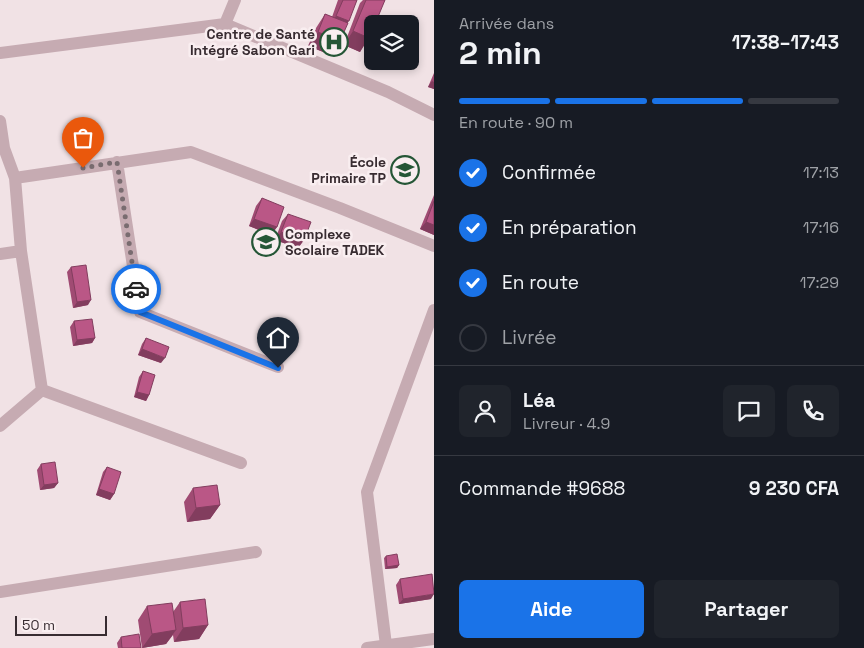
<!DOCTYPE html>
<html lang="fr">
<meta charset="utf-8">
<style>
body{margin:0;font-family:"Space Grotesk",sans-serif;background:#20242c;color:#f1f3f6;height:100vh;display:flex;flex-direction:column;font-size:19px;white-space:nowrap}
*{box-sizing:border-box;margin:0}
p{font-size:16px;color:#9ea1a6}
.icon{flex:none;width:28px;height:28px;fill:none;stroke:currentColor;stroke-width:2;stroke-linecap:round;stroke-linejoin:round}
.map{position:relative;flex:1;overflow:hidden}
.side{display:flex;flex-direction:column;background:#171b24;width:430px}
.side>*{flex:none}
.tools{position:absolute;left:364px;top:15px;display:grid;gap:10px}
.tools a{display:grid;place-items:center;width:55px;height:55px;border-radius:8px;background:#171b24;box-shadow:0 2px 8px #0003;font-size:25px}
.scale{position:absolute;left:15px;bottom:12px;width:92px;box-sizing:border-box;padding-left:5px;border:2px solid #382c31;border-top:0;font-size:14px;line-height:18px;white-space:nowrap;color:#382c31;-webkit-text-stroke:4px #f9eef0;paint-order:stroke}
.pin{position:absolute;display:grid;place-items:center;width:42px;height:42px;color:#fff;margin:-51px -21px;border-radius:50% 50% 50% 0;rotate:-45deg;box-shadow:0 0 5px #0007}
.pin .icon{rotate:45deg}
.courier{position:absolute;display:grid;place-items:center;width:50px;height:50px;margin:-25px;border:4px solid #1a73e8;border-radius:50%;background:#fff;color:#222;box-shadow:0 1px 6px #0007}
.headline em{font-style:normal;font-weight:800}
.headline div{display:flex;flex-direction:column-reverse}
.headline{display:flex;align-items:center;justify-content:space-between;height:85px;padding:0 25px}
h1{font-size:32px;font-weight:800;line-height:38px}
.bar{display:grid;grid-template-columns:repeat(4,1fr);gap:8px 5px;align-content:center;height:60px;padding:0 25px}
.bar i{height:6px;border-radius:4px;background:#363941}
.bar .on{background:#1a73e8}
.bar p{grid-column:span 4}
.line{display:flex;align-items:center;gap:12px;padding:0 25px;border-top:1px solid #363941}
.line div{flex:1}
.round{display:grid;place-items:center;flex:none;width:52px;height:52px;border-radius:8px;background:#20242c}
ol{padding:0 25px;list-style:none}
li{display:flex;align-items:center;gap:15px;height:55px}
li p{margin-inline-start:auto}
li .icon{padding:5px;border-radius:50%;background:#1a73e8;color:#fff;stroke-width:4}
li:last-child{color:#9ea1a6}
li i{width:28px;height:28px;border:2px solid #363941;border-radius:50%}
.action{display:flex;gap:10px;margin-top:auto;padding:10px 25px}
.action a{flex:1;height:58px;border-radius:8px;background:#1a73e8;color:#fff;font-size:20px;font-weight:800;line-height:58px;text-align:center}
.action a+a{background:#20242c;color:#f1f3f6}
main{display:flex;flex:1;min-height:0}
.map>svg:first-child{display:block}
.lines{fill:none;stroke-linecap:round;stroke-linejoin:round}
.minor{stroke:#c6abb2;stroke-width:12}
.wall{fill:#a04b73}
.shaded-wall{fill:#823d5e}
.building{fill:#ba5786;stroke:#823d5e}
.done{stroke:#796c70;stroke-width:5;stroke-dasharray:0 9}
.route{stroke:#1a73e8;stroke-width:6}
.labels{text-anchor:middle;stroke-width:5;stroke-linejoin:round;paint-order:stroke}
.poi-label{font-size:14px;font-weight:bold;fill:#382c31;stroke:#f9eef0;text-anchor:end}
</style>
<main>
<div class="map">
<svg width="434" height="648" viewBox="0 0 434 648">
<rect width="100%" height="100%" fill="#f1e2e5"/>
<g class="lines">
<path class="minor" d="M225,24L235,0
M0,53L225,24L388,92L434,115
M0,121L4,148L15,178L21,251L42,390L0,426
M117,162L140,312L278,367
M15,178L191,152L340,208L434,246
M0,254L21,251
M42,390L241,463
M0,592L256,552
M386,645L367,492L434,310
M367,648L434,639"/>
</g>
<path class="wall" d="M338,0H357L347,23L331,55L308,46L316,28L325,14L332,17Z
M363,0H385L360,52L344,45L360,3Z
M434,73V89L428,87Z
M434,195V235L420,229Z
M262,198L277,227L271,235L249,226L256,206Z
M288,214L304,240L298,248L275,240L282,221Z
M71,267L88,305L73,308L67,272Z
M74,321L95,338L92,343L73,346L70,327Z
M146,338L161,363L138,355L142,344Z
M143,371L149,395L146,401L134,397L139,377Z
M41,464L58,483L54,488L40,490L37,470Z
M107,467L114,494L110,500L96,495L103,472Z
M193,488L220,505L210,519L187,522L184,502Z
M386,556L399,565L397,568L385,569L384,558Z
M400,579L431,599L399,604L396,585Z
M180,602L208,625L199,639L174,642L173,635L166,644L142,648L138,620L147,606L173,612Z
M121,637L141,648H118L117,643Z"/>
<path class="shaded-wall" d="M336,16L349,21L339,35L327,30Z
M353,31L369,38L360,52L344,45Z
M318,32L340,41L331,55L308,46Z
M432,81L434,82V89L428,87Z
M254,219L277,227L271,235L249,226Z
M426,222L434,225V235L420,229Z
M281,232L304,240L298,248L275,240Z
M91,300L88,305L73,308L77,302Z
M95,338L92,343L73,346L77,340Z
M142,349L165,358L161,363L138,355Z
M137,392L149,395L146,401L134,397Z
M58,483L54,488L40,490L44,485Z
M99,489L114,494L110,500L96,495Z
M220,505L210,519L187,522L196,508Z
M399,565L397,568L385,569L387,567Z
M434,594L431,599L399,604L403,599Z
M208,625L199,639L174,642L183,628Z
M176,630L166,644L142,648L152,634Z"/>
<path class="building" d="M343,0H357L349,21L336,16Z
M366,0H385L375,24H372V30L369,38L353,31Z
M325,14L348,23L340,41L318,32Z
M262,198L284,207L277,227L254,219Z
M434,201V225L426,222Z
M288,214L311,222L304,240L281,232Z
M86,265L91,300L77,302L71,267Z
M92,319L95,338L77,340L74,321Z
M146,338L169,347L165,358L142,349Z
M143,371L155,375L149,395L137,392Z
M55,462L58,483L44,485L41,464Z
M107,467L121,472L114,494L99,489Z
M217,485L220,505L196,508L193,488Z
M397,554L399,565L387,567L386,556Z
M432,574L434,594L403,599L400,579Z
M205,599L208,625L183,628L180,602Z
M172,603L176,630L152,634L147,606Z
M139,634L141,648H122L121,637Z"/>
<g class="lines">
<path class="done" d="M83,168L117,162L136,289"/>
<path class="route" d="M136,289L140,312L278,368"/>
</g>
<defs>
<symbol id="hospital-ring" viewBox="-11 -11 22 22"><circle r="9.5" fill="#f9eef0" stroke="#255636" stroke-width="1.5"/><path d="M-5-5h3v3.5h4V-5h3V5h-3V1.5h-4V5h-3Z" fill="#255636"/></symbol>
<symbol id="school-ring" viewBox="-11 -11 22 22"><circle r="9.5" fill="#f9eef0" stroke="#255636" stroke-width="1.5"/><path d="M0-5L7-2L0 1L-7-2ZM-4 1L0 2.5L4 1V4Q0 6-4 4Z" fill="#255636"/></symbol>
</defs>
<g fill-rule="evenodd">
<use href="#hospital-ring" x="318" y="26" width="32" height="32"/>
<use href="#school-ring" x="389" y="154" width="32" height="32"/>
<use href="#school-ring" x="250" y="226" width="32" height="32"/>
</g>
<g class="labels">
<g class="poi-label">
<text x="315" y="39">Centre de Santé<tspan x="315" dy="16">Intégré Sabon Gari</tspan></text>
<text x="386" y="167">École<tspan x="386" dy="16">Primaire TP</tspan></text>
<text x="285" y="239" text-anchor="start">Complexe<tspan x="285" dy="16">Scolaire TADEK</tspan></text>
</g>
</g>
</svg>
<div class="tools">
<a><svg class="icon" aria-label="layers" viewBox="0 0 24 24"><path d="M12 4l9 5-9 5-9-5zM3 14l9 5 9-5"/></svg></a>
</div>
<div class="scale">50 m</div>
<div class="pin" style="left:83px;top:168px;background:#ea580c"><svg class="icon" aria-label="bag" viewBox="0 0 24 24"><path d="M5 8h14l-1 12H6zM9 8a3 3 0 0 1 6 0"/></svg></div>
<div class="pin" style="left:278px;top:368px;background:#1f2937"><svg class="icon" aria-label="home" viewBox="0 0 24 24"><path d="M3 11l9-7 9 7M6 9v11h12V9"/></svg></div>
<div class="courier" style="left:136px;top:289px"><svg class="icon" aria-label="car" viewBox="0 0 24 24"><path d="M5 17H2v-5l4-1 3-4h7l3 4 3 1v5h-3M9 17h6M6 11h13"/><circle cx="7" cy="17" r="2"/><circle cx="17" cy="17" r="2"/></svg></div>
</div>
<section class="side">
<div class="headline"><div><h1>2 min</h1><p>Arrivée dans</p></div><em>17:38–17:43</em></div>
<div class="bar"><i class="on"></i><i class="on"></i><i class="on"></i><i></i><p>En route · 90 m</p></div>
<ol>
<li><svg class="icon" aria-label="check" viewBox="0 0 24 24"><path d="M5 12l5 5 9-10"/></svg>Confirmée<p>17:13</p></li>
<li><svg class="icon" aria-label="check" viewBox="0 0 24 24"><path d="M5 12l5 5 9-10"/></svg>En préparation<p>17:16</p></li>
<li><svg class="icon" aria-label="check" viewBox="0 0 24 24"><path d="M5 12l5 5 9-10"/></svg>En route<p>17:29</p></li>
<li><i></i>Livrée</li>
</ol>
<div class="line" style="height:90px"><a class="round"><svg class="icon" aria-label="person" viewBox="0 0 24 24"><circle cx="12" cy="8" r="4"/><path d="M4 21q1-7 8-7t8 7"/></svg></a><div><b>Léa</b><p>Livreur · 4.9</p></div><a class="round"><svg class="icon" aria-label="chat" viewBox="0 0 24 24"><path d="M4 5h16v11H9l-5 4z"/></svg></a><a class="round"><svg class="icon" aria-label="phone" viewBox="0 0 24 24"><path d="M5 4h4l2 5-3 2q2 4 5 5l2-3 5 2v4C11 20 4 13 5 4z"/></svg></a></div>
<div class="line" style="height:65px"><div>Commande #9688</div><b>9 230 CFA</b></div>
<div class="action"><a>Aide</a><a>Partager</a></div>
</section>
</main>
